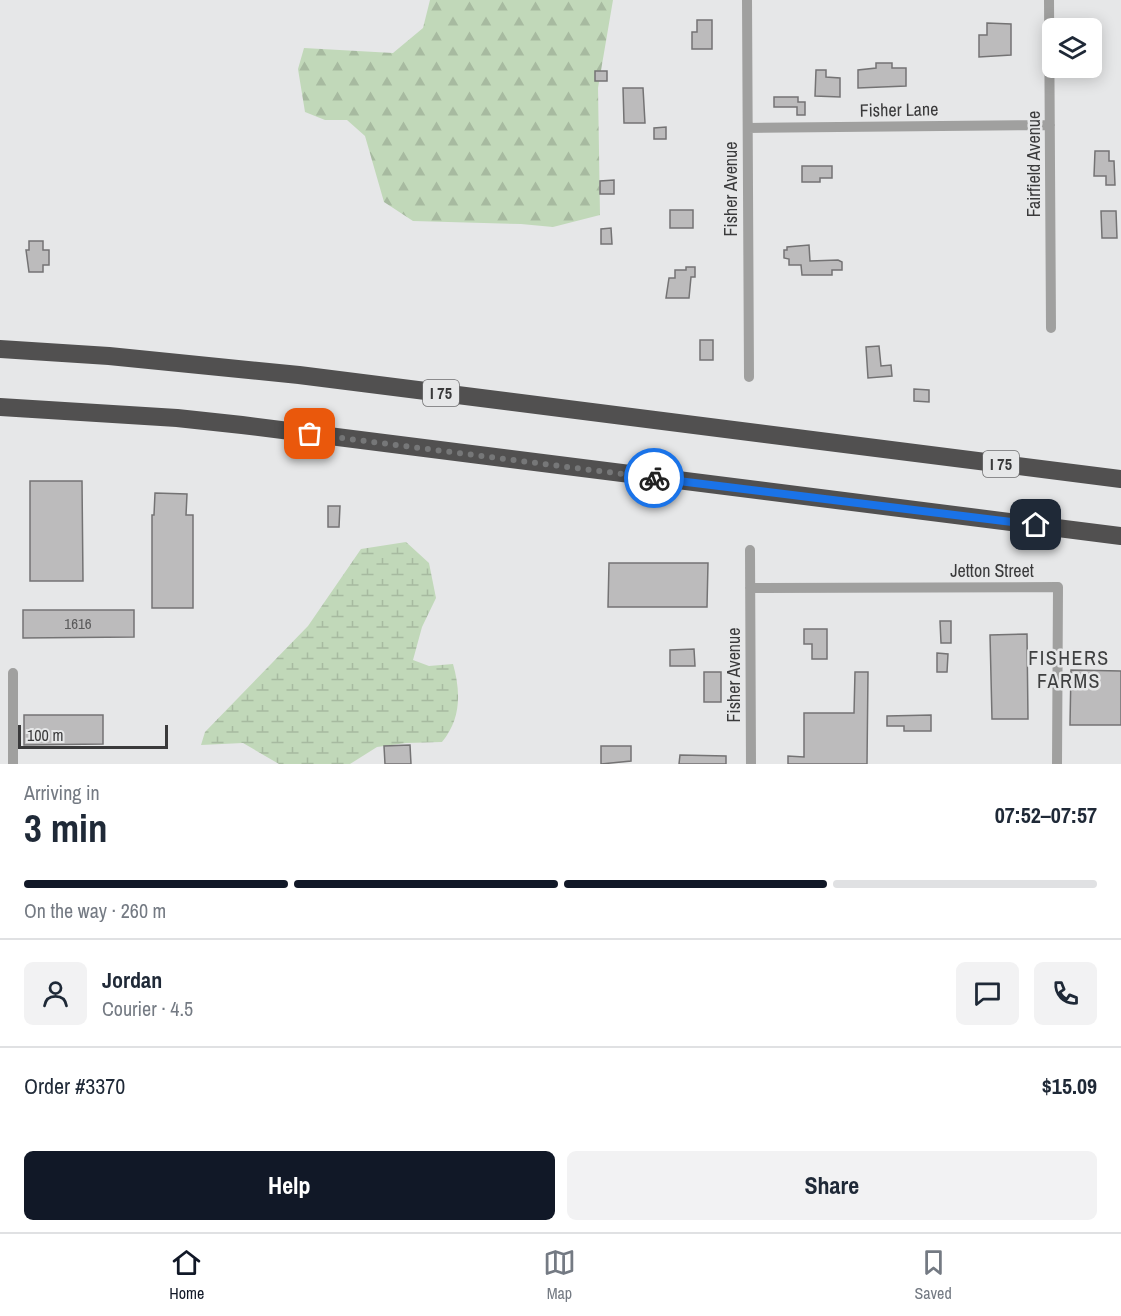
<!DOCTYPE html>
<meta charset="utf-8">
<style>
body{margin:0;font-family:"Archivo Narrow",sans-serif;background:#f2f2f3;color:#1f2937;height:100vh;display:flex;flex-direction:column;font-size:22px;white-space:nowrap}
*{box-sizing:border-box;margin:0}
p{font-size:20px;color:#747a83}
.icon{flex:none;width:33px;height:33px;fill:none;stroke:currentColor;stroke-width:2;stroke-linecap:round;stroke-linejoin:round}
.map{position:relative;height:764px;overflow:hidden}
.sheet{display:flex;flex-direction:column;background:#fff;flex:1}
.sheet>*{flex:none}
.controls{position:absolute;left:1042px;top:18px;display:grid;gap:12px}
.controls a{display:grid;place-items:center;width:60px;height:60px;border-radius:9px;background:#fff;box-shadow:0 3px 15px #0003;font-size:30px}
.scale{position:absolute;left:18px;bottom:15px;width:150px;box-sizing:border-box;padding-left:6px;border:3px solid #3a3a3b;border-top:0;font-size:16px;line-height:21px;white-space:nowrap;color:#3a3a3b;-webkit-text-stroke:4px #e6e7e8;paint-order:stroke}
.pin{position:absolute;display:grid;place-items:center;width:51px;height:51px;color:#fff;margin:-26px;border-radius:12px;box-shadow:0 3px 9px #0006}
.courier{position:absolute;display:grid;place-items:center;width:60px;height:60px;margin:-30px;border:4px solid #1a73e8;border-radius:50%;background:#fff;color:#222;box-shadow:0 2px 8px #0007}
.headline em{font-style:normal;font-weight:700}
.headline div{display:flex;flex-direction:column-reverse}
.headline{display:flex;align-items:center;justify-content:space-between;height:102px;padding:0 24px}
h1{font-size:39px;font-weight:700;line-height:45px}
.bar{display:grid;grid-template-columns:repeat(4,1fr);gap:9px 6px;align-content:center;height:72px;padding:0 24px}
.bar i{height:8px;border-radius:4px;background:#e0e1e3}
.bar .selected{background:#111827}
.bar p{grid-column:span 4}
.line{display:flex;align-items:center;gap:15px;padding:0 24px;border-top:2px solid #e0e1e3}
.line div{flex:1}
.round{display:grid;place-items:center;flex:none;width:63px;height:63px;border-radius:9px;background:#f2f2f3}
.primary-button{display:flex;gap:12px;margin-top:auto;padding:12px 24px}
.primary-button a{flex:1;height:69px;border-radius:9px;background:#111827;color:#fff;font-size:24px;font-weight:700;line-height:69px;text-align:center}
.primary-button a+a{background:#f2f2f3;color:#1f2937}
.tab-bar{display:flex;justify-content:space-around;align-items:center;height:84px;border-top:2px solid #e0e1e3;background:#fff;font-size:16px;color:#747a83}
.tab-bar a{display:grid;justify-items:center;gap:3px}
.tab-bar .selected{color:#111827}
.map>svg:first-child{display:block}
.forest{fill:url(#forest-firs)}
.wetland{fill:url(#wetland-marsh)}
.building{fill:#bcbbbc;stroke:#747374;stroke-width:1.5}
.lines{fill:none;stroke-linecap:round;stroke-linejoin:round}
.street{stroke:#a0a09f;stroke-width:10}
.highway{stroke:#515050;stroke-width:18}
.done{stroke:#767778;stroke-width:6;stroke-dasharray:0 10.8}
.route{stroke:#1a73e8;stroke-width:8}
.labels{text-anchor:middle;stroke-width:5;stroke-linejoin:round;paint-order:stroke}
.number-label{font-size:15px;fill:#5a5a5b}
.shield{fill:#e6e7e8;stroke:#6e6e6f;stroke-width:1.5}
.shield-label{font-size:16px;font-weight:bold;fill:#3a3a3b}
.street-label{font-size:18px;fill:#3a3a3b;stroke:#e6e7e8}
.neighbourhood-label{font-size:20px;letter-spacing:1.5px;fill:#3f4041;stroke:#e6e7e8}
</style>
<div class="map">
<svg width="1121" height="764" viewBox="0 0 1121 764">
<defs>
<pattern id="forest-firs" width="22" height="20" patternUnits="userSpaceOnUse" patternTransform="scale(1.5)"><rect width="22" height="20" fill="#c1d8b9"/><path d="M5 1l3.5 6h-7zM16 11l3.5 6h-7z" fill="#a7baa0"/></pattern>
<pattern id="wetland-marsh" width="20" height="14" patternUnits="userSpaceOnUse" patternTransform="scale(1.5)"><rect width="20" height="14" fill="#c1d8b9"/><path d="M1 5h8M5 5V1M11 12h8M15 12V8" fill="none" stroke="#a7baa0"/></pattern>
</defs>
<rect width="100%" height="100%" fill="#e6e7e8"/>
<path class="forest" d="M430,0H613L598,88L600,215L553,227L521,224L413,221L384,202L365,136L347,120H325L305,112L298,69L304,48L393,53L423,28Z"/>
<path class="wetland" d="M406,542L429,563L436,598L422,627L413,660L429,666L453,664C461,692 461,719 442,742L406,743L377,747L350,764H279L243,743L201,745L205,732L308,626L361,549Z"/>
<path class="building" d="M697,20H712V49H692V32H697Z
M987,23L1011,24V55L979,57V35H987Z
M876,63H892V68H906V86L858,88V70L876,68Z
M816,70H826V77L840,78V97L815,96Z
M595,71H607V81H595Z
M623,88H643L645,123H624Z
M774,97H798V102H805V115H797V107H774Z
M666,127V139H654V128Z
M1095,151H1109V161H1114L1115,185H1106V176H1094Z
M802,166H832V178H820V182H802Z
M614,180V194H600V181Z
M670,210H693V228H670Z
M1101,211H1116L1117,238H1102Z
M611,228L612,244H601V229Z
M29,241H43V250H49V265H43V272H29L26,250H29Z
M809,245L810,261L838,260L842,262V270H832V275H802L801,265H789V259L784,258V250H787V247Z
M686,267H695V277H691L689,298H666L669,278H675V270H686Z
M700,340H713V360H700Z
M879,346L881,366L891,365L892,376L868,378L866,347Z
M914,389L929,390V402L914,401Z
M30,481H82L83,581H30Z
M155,493L187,494L186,515H193V608H152V515H154Z
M328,506H340L339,527H328Z
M609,563H708L707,607H608Z
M23,610H134V637L23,638Z
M940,621H951V643H941Z
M804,629H827V659H812V644H804Z
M1027,634L1028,719H992L990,635Z
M694,649L695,666H670V650Z
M937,653L948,654L947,672H937Z
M1071,670L1121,671V725H1070Z
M704,672H721V702H704Z
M855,672H868L867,764H788V756L804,757V713H854Z
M24,715H103V744L24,745Z
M931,715V731H904V726H887V716Z
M410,745L411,764H385L384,746Z
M601,746H631V761L601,764Z
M680,755L726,756V764H679Z"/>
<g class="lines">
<path class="street" d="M747,0L749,377
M1049,0L1051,328
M748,128L1050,125
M750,550L751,764
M750,588L1058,587L1057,764
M13,764V673"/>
<path class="highway" d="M0,349L109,356L299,375L1121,479
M0,407L177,418L242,425L1121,536"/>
</g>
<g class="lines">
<path class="done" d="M310,434L654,478"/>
<path class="route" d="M654,478L1036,525"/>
</g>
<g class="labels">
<g class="number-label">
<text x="78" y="629">1616</text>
</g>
<g class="shield">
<rect x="423" y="380" width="36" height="26" rx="4.5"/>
<rect x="983" y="451" width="36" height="26" rx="4.5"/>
</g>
<g class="shield-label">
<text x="441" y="399">I 75</text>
<text x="1001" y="470">I 75</text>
</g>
<g class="street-label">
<text transform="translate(899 110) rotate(-1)" y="6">Fisher Lane</text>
<text transform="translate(1034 164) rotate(-90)" y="6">Fairfield Avenue</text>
<text transform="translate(731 189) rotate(-90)" y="6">Fisher Avenue</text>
<text x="992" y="577">Jetton Street</text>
<text transform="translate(734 675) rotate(-90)" y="6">Fisher Avenue</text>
</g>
<g class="neighbourhood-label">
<text x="1069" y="665">FISHERS<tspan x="1069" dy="23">FARMS</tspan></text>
</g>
</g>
</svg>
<div class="controls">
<a><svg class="icon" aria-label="layers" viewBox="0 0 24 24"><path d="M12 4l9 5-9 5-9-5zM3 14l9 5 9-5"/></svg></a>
</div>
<div class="scale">100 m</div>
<div class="pin" style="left:310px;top:434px;background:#ea580c"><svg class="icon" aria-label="bag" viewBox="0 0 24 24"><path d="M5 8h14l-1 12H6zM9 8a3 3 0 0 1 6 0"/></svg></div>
<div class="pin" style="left:1036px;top:525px;background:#1f2937"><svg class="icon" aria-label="home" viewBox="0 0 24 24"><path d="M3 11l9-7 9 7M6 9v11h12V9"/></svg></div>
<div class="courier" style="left:654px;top:478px"><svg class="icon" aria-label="bike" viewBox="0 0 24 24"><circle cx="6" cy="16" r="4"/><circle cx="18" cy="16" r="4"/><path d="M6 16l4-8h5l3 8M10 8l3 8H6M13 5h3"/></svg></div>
</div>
<section class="sheet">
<div class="headline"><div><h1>3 min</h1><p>Arriving in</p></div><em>07:52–07:57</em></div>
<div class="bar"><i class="selected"></i><i class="selected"></i><i class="selected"></i><i></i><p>On the way · 260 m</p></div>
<div class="line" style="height:108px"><a class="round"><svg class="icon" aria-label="person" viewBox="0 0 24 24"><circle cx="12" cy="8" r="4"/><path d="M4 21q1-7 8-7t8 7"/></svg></a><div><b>Jordan</b><p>Courier · 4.5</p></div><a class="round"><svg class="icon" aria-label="chat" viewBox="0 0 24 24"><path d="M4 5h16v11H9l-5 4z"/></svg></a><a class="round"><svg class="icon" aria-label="phone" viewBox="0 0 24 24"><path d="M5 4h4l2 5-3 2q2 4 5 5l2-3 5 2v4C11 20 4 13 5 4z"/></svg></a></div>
<div class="line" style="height:78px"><div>Order #3370</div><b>$15.09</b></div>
<div class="primary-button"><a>Help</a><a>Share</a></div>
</section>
<nav class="tab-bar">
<a class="selected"><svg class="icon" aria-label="home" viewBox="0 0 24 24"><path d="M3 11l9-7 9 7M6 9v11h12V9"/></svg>Home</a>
<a><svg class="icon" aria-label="map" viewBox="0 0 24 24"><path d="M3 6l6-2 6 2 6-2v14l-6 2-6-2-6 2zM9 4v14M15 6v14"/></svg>Map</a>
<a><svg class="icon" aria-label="saved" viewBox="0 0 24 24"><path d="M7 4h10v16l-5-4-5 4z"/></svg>Saved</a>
</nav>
